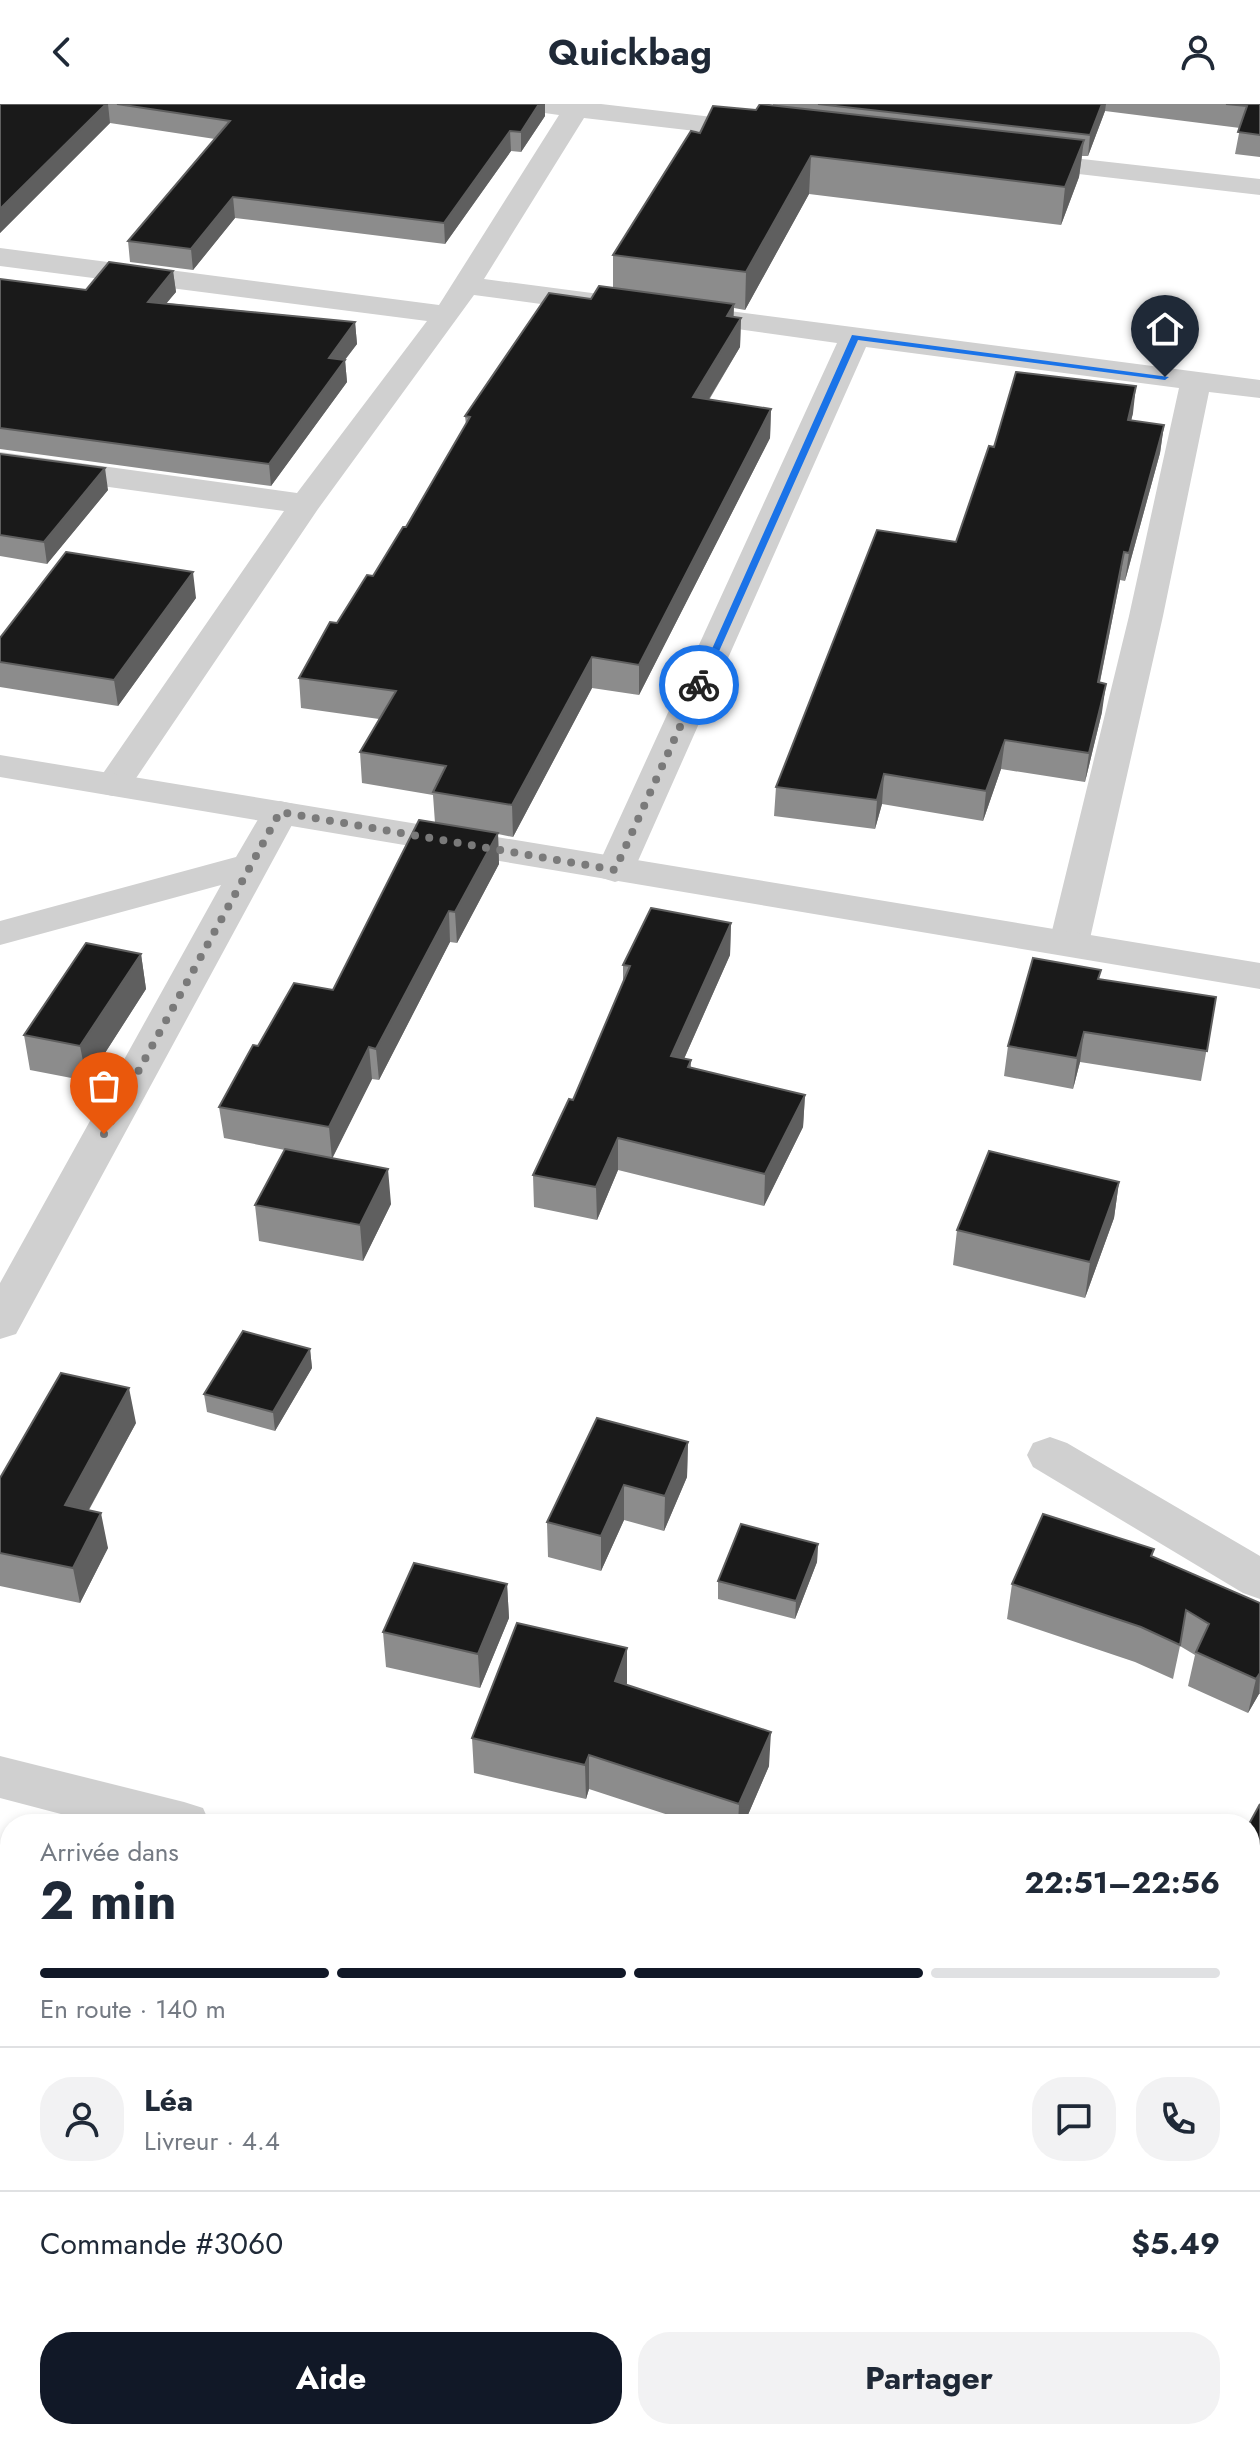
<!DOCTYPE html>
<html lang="fr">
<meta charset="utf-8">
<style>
body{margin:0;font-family:Jost,sans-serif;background:#f2f2f3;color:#1f2937;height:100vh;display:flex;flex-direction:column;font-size:30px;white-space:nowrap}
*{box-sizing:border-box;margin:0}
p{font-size:26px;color:#747a83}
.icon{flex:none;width:44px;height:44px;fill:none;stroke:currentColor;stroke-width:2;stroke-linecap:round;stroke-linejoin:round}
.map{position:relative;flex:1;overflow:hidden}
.panel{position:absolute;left:0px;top:1710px;width:1260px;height:626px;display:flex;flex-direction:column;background:#fff;border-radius:32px 32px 0 0;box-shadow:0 4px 12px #0003}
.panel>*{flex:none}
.pin{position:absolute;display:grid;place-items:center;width:68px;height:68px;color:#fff;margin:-82px -34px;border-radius:50% 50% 50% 0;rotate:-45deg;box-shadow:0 0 8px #0007}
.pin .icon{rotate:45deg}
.courier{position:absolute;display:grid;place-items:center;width:80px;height:80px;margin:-40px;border:6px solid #1a73e8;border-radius:50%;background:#fff;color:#222;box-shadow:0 2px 10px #0007}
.overview em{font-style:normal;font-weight:700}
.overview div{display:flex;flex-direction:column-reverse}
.overview{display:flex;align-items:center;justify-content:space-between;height:136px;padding:0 40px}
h1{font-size:52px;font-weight:700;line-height:60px}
.bar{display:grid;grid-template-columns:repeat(4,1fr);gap:12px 8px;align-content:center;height:96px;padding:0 40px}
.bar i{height:10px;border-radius:6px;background:#e0e1e3}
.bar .current{background:#111827}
.bar p{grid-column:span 4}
.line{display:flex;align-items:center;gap:20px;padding:0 40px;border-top:2px solid #e0e1e3}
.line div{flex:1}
.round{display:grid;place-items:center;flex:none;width:84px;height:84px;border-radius:32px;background:#f2f2f3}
.button{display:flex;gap:16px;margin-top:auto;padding:16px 40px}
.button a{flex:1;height:92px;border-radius:32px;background:#111827;color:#fff;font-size:32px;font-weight:700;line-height:92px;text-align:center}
.button a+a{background:#f2f2f3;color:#1f2937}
header{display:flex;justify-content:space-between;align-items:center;height:104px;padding:0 40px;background:#fff;font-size:36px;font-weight:700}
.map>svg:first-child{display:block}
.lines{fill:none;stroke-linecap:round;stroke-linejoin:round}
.minor{fill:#d0d0d0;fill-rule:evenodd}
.tertiary{fill:#d0d0d0;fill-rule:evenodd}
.wall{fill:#8c8c8c}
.shaded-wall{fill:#5f5f5f}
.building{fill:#1a1a1a;stroke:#5f5f5f;stroke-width:2}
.route{fill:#1a73e8}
.done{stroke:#7a7a7a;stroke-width:8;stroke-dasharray:0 14.4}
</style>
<header><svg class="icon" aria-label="back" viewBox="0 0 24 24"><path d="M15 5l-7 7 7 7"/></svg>Quickbag<svg class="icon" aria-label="person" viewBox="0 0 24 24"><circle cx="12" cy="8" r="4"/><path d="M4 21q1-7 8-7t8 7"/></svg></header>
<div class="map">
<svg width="1260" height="2335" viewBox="0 0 1260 2335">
<rect width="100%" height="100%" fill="#fff"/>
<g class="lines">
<path class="minor" d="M519,0H601L765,19L774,21L778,27L774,33L765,35L584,14L484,175L607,191L617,194L622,200L617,206L607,209L474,191L318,405L126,689L113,692L100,689L95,681L284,407L0,368V348L297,389L427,217L0,162V144L439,201L559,11L523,6Z
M1020,48L1260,75V91L1010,62L1006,56L1010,50Z
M683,201L1260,276V294L1209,288L1163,512L1089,839L1083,848L1069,851L1055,848L1049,839L1129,512L1179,284L866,243L634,766L628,774L615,778L602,774L596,766L837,239L673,216L668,210L673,204Z
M280,697L293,700L299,708L22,1219L16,1230L0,1235V1179L221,781L0,841V817L236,753L267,700Z
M1050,1333L1067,1339L1260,1452V1495L1243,1489L1033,1363L1027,1351L1033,1339Z
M0,1652L184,1698L203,1704L210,1720H99L0,1694Z
M1250,1968L1260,1970V2022L1250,2020Z"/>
<path class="tertiary" d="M0,651L1260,859V885L0,673Z"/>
</g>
<path class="wall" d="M0,0H545V12L521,48L511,47L445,140L235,114L193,166L130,158L128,137L215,35L110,19L0,129Z
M773,0H1260V53L1235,50L1240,24L1105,7L1088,52H1082L1079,73L1061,121L809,90L745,206L734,204L733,213L741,214L740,243L709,296L771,305L770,334L639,591L592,584L513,733L498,730L499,760L457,839L450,838L379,976L372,975L332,1054L391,1100L363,1157L259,1137L255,1101L285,1046L224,1034L219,1003L258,942L333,886L435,719L433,691L362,679L360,648L379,615L301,604L299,574L337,519L373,472L406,423L466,321L465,312L591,195L613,184V151L700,29L756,6L773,2Z
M173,167L176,188L166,199L355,218L357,240L345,256L347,278L271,382L0,345V175L86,186Z
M1133,309L1131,317L1164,321L1160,349L1125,477L1120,476L1100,578L1102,608L1085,678L1001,665L983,717L882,700L875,725L774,712L776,683L956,438L994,343Z
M0,350L108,386L47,460L0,452Z
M196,494L118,602L0,583V534Z
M731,819L730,851L684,955L691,956V964L805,991L803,1023L764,1102L618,1066L597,1116L534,1103L533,1071L573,996L623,878V861Z
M141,850L146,885L87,977L30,966L24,931Z
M1099,875L1216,893L1201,977L1080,958L1073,985L1004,972L1008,942Z
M1119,1078L1114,1114L1085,1194L953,1161L957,1126Z
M310,1245L312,1264L275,1327L207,1308L204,1290Z
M136,1319L89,1406L108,1444L80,1499L0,1482V1374Z
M688,1338L687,1373L664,1427L624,1416L601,1467L548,1453L547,1418Z
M818,1440L817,1458L795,1515L718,1495V1477Z
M1154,1445L1152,1452L1260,1499V1590H1259L1248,1609L1188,1582L1195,1551L1180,1542L1173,1575L1135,1558L1007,1515L1012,1480Z
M507,1480L509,1514L480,1584L386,1563L383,1528Z
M627,1579V1581L769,1662L744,1720H696L589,1685L586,1695L474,1669L472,1634Z
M1260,1700V1895L1250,1890V1720Z
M0,1754L5,1826L10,1827V2246L0,2244Z
M1260,2133V2205L1259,2208L1250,2206Z"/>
<path class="shaded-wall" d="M106,0H108L110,19L0,129V105Z
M539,0H545V12L521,48V28Z
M1102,0H1106L1105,7L1088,52L1090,31Z
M510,27L511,47L445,140L444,119Z
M1084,36L1079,73L1061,121L1065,83Z
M811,52L809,90L745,206L746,168Z
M233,93L235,114L193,166L191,145Z
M173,167L176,188L150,219L148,198Z
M734,200L733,228L741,214L740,243L692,323L693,293L727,212Z
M355,218L357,240L330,275L329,254Z
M345,256L347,278L271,382L269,360Z
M1136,282L1133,309L1124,344L1128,316Z
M771,305L770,334L639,591V561Z
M1164,321L1160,349L1125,477L1129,449Z
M105,364L108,386L47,460L44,438Z
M1124,448L1120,476L1094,607L1098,578Z
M193,468L196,494L118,602L114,576Z
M592,553V584L513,733L512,701Z
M1106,580L1102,608L1085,678L1089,649Z
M1005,636L1001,665L983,717L986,687Z
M884,670L882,700L875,725L877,696Z
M498,729L499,760L457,839L455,808Z
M449,807L450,838L379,976L376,945Z
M731,819L730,851L671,984V952Z
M141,850L146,885L87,977L80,942Z
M1084,928L1080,958L1073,985L1077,954Z
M369,943L372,975L332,1055L329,1023Z
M805,991L803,1023L764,1102L765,1070Z
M618,1034V1066L597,1116L596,1083Z
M388,1065L391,1100L363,1157L360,1121Z
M1119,1078L1114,1114L1085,1194L1090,1158Z
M310,1245L312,1264L275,1327L273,1308Z
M129,1284L136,1319L72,1436L65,1401Z
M688,1338L687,1373L664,1427L665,1392Z
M624,1381V1416L601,1467V1432Z
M101,1409L108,1444L80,1499L73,1464Z
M818,1440L817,1458L795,1515L796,1497Z
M507,1480L509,1514L480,1584L478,1550Z
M627,1544V1579L616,1612L615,1577Z
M1260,1569L1259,1590L1248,1609L1256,1575Z
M771,1628L769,1662L744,1720H738L739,1700Z
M589,1651V1685L586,1695L585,1661Z
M10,1770V1818L0,1836V1788Z"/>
<path class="building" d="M0,0H106L0,105Z
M117,0H539L521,28L510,27L444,119L233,93L191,145L128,137L230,17Z
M760,0L1084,36L1065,83L811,52L746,168L613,151L691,27L700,29L713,2L756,6Z
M818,0H1102L1090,31Z
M1226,0H1260V31L1238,28L1247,2Z
M109,158L173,167L148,198L355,218L329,254L345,256L269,360L0,324V175L86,186Z
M599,182L734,200L727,212L741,214L693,293L771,305L639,561L592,553L512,701L433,688L446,662L360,648L396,587L299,574L330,518L337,519L367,471L373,472L403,423H406L470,313L465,312L549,189L591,195Z
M1016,268L1136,282L1128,316L1164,321L1129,449L1124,448L1098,578L1106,580L1089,649L1005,636L986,687L884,670L877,696L776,683L877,426L956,438L989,342L994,343Z
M0,350L105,364L44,438L0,431Z
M66,448L193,468L114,576L0,558V534Z
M419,716L498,729L455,808L449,807L376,945L369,943L329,1023L219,1003L253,941L258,942L294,879L333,886Z
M651,804L731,819L671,952L691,956L688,963L805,991L765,1070L618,1034L596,1083L533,1071L569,995L573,996L630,862L623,861Z
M86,839L141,850L80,942L24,931Z
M1033,854L1101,866L1098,875L1216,893L1207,947L1084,928L1077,954L1008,942Z
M285,1045L388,1065L360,1121L255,1101Z
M989,1047L1119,1078L1090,1158L957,1126Z
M243,1227L310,1245L273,1308L204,1290Z
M61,1269L129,1284L65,1401L101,1409L73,1464L0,1449V1374Z
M597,1314L688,1338L665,1392L624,1381L601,1432L547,1418Z
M1043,1410L1154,1445L1151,1452L1260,1499V1569L1256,1575L1196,1548L1209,1520L1186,1506L1180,1541L1141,1523L1012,1480Z
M741,1420L818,1440L796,1497L718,1477Z
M414,1459L507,1480L478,1550L383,1528Z
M517,1519L627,1544L615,1577L771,1628L739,1700L589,1651L585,1661L472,1634Z
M1260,1700V1857L1250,1852V1720H1249Z
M0,1754L10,1757V1770L0,1788Z
M0,1825L10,1827V2219L0,2217Z
M1250,2130L1260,2133V2175L1258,2174L1250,2205Z
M568,2326H742L772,2335H566Z
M829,2326H896L894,2335H827Z"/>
<path class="route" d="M852,231L1169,273L1165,276L858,236L704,581L695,583Z"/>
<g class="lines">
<path class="done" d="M104,1030L280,708L615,766L699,581"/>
</g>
</svg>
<div class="pin" style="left:104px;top:1030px;background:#ea580c"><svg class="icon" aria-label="bag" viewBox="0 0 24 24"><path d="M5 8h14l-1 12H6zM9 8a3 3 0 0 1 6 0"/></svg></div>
<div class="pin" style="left:1165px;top:273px;background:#1f2937"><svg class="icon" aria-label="home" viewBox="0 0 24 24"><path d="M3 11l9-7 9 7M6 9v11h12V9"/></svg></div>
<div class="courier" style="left:699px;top:581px"><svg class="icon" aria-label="bike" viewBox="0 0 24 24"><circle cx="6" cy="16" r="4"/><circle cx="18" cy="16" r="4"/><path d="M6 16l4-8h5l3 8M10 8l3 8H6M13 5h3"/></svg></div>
<section class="panel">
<div class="overview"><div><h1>2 min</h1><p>Arrivée dans</p></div><em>22:51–22:56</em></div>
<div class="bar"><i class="current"></i><i class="current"></i><i class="current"></i><i></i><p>En route · 140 m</p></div>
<div class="line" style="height:144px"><a class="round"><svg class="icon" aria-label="person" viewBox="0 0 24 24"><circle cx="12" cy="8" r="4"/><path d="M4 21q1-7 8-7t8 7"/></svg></a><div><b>Léa</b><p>Livreur · 4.4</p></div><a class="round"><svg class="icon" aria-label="chat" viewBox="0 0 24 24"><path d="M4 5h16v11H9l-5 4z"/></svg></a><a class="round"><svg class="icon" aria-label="phone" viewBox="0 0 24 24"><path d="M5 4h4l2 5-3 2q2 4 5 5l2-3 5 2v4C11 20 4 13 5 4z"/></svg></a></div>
<div class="line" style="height:104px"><div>Commande #3060</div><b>$5.49</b></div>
<div class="button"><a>Aide</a><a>Partager</a></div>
</section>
</div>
